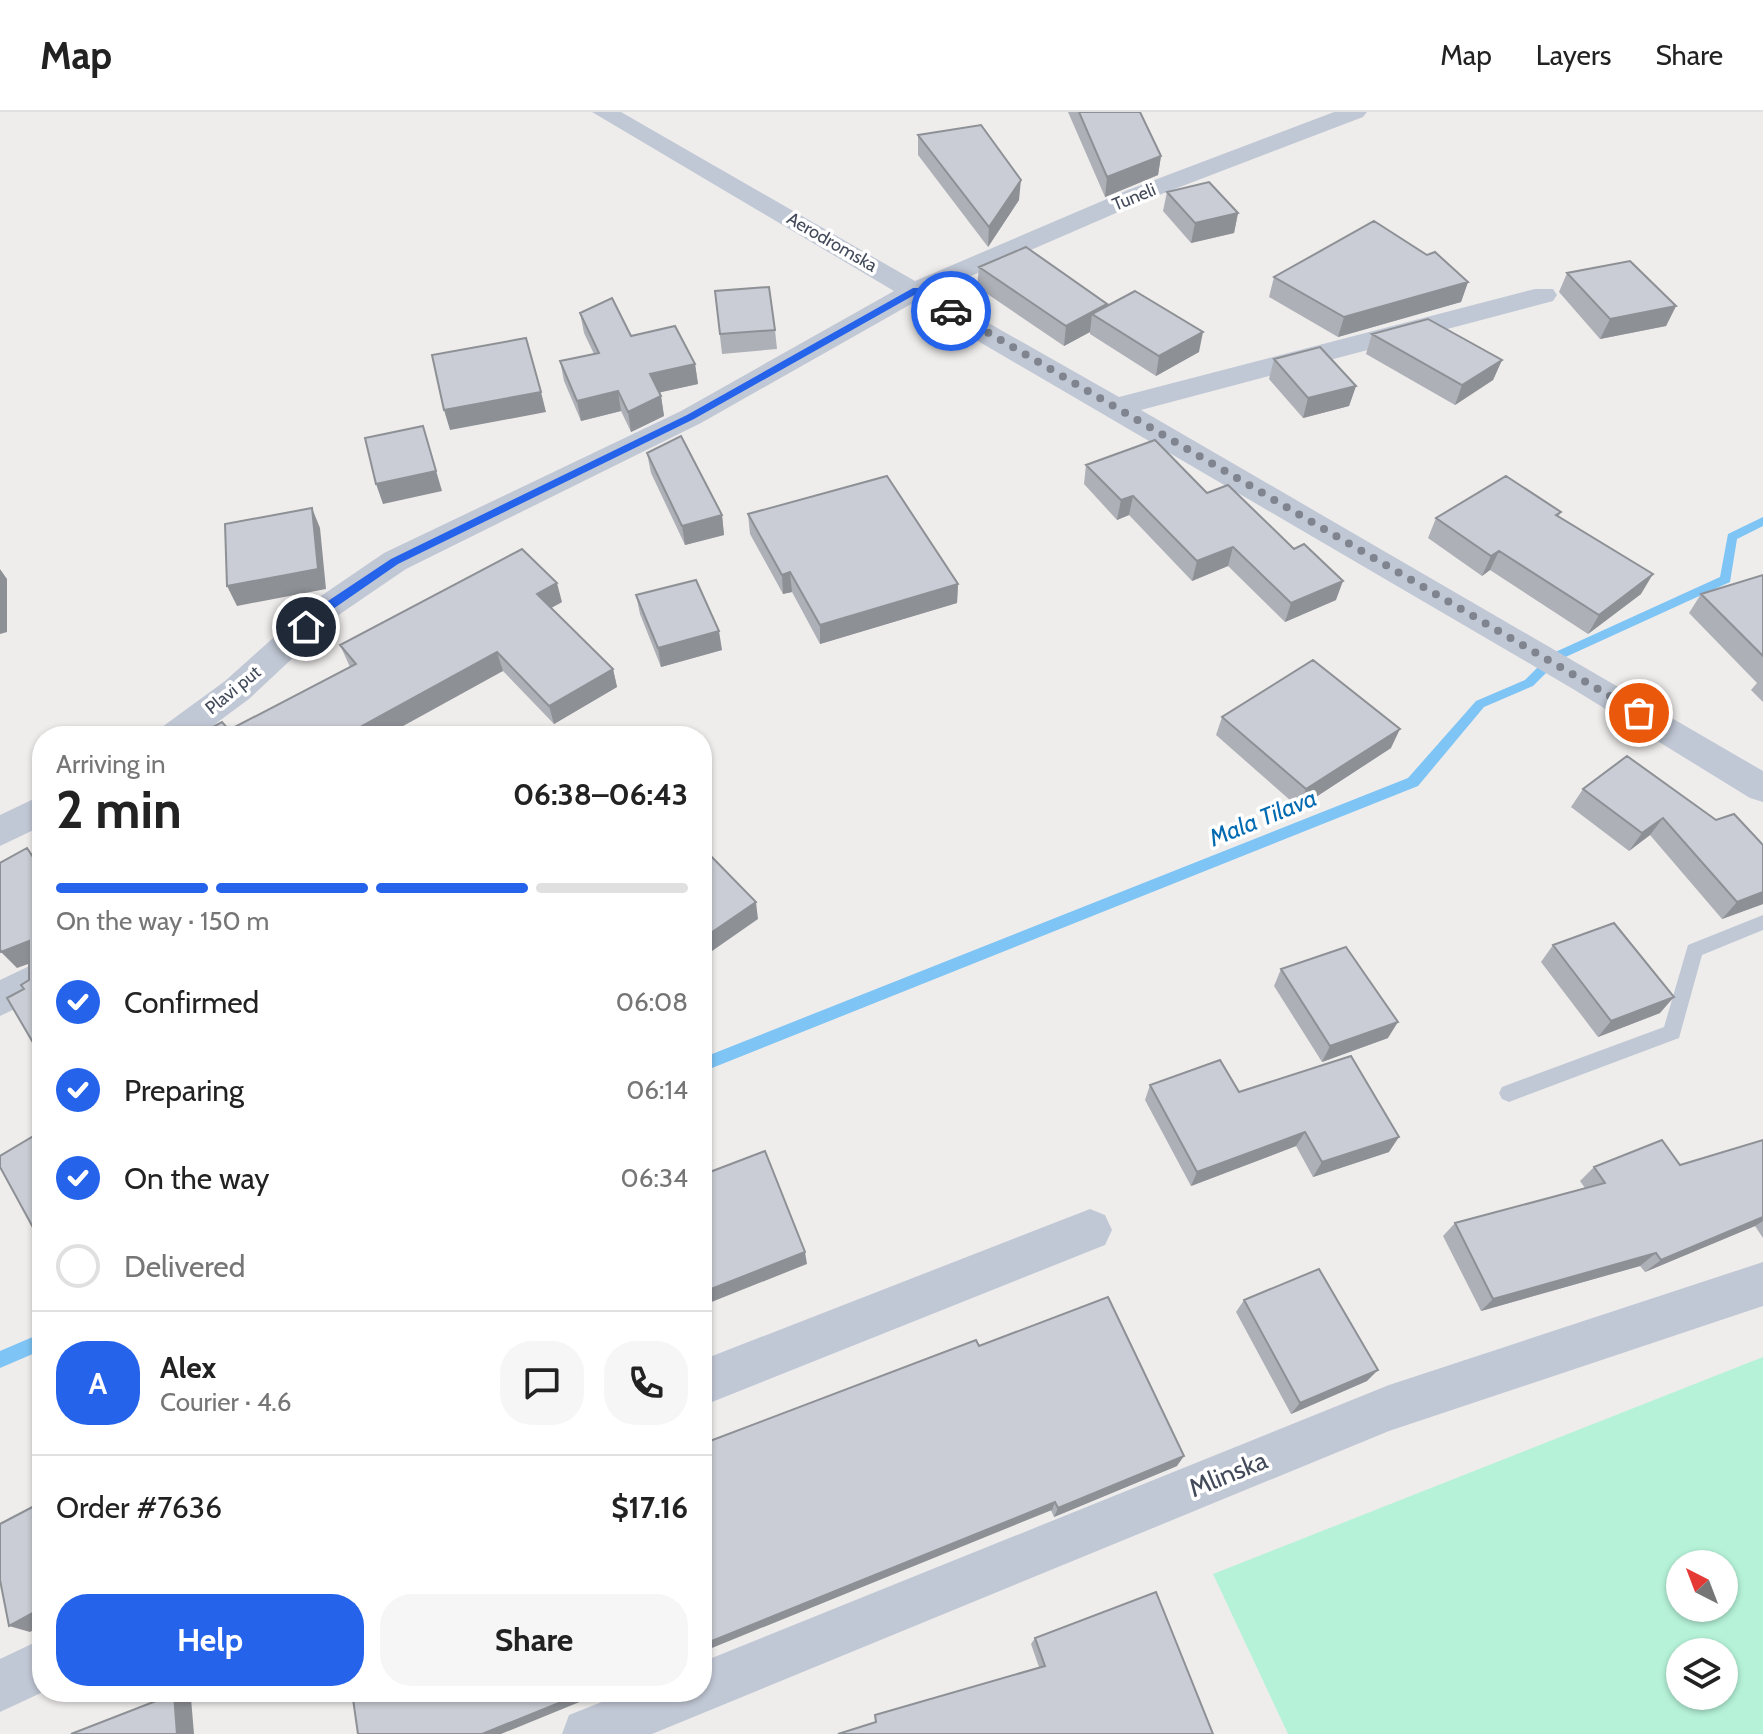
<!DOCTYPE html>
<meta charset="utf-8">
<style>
body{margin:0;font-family:Cabin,sans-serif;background:#f6f6f6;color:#222;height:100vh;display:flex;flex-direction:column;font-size:30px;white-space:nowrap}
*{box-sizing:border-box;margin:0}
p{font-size:26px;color:#767676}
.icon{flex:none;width:44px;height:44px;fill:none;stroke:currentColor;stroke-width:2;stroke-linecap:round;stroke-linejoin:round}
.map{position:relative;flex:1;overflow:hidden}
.details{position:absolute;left:32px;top:614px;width:680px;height:976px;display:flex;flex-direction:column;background:#fff;border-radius:32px;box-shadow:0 2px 6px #0004}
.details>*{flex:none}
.needle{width:52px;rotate:318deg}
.fabs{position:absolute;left:1666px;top:1438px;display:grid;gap:16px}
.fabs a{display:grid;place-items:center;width:72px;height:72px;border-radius:50%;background:#fff;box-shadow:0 2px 6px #0004;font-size:40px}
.pin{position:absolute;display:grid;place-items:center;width:68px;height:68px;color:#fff;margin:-34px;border:4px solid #fff;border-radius:50%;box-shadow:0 2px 8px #0007}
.courier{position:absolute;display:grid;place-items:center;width:80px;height:80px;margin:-40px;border:6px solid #2563eb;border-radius:50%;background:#fff;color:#222;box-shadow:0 2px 10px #0007}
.head em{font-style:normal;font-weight:800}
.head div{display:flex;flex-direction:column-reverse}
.head{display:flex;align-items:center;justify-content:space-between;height:136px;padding:0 24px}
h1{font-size:52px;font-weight:800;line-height:60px}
.bar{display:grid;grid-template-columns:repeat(4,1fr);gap:12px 8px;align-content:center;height:96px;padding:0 24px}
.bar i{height:10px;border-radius:6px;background:#e0e0e0}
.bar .on{background:#2563eb}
.bar p{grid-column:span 4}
.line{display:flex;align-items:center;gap:20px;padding:0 24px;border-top:2px solid #e0e0e0}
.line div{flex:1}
.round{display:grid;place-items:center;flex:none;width:84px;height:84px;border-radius:32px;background:#f6f6f6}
ol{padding:0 24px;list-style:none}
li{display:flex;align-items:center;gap:24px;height:88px}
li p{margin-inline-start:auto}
li .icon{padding:8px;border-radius:50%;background:#2563eb;color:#fff;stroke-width:4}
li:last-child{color:#767676}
li i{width:44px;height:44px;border:4px solid #e0e0e0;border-radius:50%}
.button{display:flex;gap:16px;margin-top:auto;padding:16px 24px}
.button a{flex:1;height:92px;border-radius:32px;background:#2563eb;color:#fff;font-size:32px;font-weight:800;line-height:92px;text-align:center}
.button a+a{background:#f6f6f6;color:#222}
header{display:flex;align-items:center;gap:48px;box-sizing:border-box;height:112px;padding:0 40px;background:#fff;border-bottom:2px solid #e0e0e0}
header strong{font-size:38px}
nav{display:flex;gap:44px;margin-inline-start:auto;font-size:28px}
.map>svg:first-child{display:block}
.green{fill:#b5f2d8;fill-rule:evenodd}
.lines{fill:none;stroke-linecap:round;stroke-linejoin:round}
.stream{fill:#7ec4f4;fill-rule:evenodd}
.service{fill:#c1c8d5;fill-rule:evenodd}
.minor{fill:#c1c8d5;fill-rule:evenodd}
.wall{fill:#aeb0b7}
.shaded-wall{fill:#8d9095}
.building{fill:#cacdd5;stroke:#8d9095;stroke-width:2}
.route{fill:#2563eb}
.done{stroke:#7f848e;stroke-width:8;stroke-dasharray:0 14.4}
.labels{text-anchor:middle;stroke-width:7;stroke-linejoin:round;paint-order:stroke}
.far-street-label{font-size:18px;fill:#434b5b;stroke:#fff}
.water-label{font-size:24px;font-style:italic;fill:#006ab1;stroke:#fff}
.near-street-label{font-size:26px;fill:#434b5b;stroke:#fff}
</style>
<header>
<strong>Map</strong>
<nav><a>Map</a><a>Layers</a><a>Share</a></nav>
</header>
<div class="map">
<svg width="1763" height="1622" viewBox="0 0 1763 1622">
<rect width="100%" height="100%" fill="#efedec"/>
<path class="green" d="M1763,1245V1622H1288L1213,1462ZM1680,1452H1724V1496H1680ZM1680,1540H1724V1584H1680Z"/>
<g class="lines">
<path class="stream" d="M1763,405V414L1737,427L1730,470L1559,548L1533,574L1484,595L1418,674L702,960V946L1408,666L1476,589L1525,568L1551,542L1720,465L1728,422Z
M42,1221V1238L0,1256V1239Z"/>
<path class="service" d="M1763,803V818L1702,843L1679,926L1509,990L1502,987L1499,981L1502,975L1664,915L1688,833Z"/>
<path class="minor" d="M592,0H621L915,169L1128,78L1334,0H1367L1363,5L1146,88L934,180L1119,285L1535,177H1553L1557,183L1553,189L1141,298L1763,659V690L1750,686L1573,577L913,191L701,311L406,457L340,502L249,587L199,624H157L162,615L225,569L318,486L384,441L681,299L894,179Z
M42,683V714L0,734V703Z
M42,848V884L0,904V868Z
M1090,1097L1105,1103L1112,1118L1105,1133L702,1294V1248Z
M1763,1150V1194L1389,1319L652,1622H562L569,1603L627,1580H702V1550L1389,1273Z
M42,1527L43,1580L0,1600V1547Z"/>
</g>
<path class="wall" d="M1068,0H1140L1161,44L1158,63L1105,85Z
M918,23L1019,88L988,135L918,43Z
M1167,80L1238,101L1234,121L1191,131L1163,99Z
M979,155L1106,195L1199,240L1156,264L1090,222V220L1064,234L977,175Z
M1567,161L1676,194L1666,214L1600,227L1559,180Z
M1274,165L1468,170L1461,190L1338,225L1269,185Z
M715,179L775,218L777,237L722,242Z
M580,201L695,252L698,272L660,280L661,284L664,304L631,320L621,299L581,309L564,269L560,249L594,242L584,221Z
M1372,222L1502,248L1493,268L1455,293L1366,242Z
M1274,247L1356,274L1349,294L1303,306L1269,267Z
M647,341L722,403L724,423L685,433L651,361Z
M1086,353L1207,381L1336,488L1285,510L1228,454L1192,469L1129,403L1117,408L1084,372Z
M1561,400L1558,405L1641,482L1588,522L1490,458L1482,464L1428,426L1436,406Z
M748,402L958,472L957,491L820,532L792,480L783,482L750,422Z
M1763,463V590L1751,578L1757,571L1689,501L1701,482Z
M636,483L722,538L661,555L640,502Z
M562,490L551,496L613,557L617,575L554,612L503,559L229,618L350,555L340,533Z
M1222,605L1391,636L1299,696L1216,623Z
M1583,677L1716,708L1763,792L1722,807L1650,723L1629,739L1571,695Z
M1553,833L1660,901L1598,925L1541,850Z
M1281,857L1388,926L1322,950L1274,874Z
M1150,973L1239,980L1389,1040L1313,1065L1296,1034L1191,1074L1145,988Z
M1763,1028V1126L1755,1114L1645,1160L1640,1154L1481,1199L1443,1124L1455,1111L1585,1076L1580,1069L1594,1055L1680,1053Z
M1244,1188L1367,1269L1291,1302L1236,1200Z
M979,1234L1177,1354L1054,1405Z
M1035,1526L1213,1622L876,1610L875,1603L1039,1555L1031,1532Z"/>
<path class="shaded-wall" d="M1161,44L1158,63L1105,85L1107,65Z
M1021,68L1019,88L988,135L989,115Z
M1238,101L1234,121L1191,131L1195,111Z
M1468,170L1461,190L1338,225L1344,205Z
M1107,192L1104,210L1092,202L1090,220L1064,234L1066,214Z
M1676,194L1666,214L1600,227L1610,207Z
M1203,220L1199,240L1156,264L1159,244Z
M1502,248L1493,268L1455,293L1462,273Z
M695,252L698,272L653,282L650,262Z
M1356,274L1349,294L1303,306L1308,286Z
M618,279L621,299L581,309L577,289Z
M541,280L546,300L450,318L444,298Z
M661,284L664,304L631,320L628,300Z
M423,314L442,379L383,392L376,372Z
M1133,384L1129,403L1117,408L1121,388Z
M312,396L320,416L326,477L237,494L227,474Z
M722,403L724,423L685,433L682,414Z
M1233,435L1228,454L1192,469L1197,449Z
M1499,439L1490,458L1482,464L1491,444Z
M0,457L7,467V520L0,522Z
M790,460L792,480L783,482L782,463Z
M1653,462L1641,482L1588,522L1599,503Z
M1343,469L1336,488L1285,510L1291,491Z
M557,471L562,490L542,501L537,482Z
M958,472L957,491L820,532V513Z
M719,519L722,538L661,555L658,536Z
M497,540L503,559L385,624H367L362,614Z
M613,557L617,575L554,612L549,594Z
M1400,617L1391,636L1299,696L1306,677Z
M1663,706L1650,723L1629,739L1642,721Z
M27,736L42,754V759Z
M1763,780V792L1722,807L1737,790Z
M756,790L758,807L702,846V827Z
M29,829L42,847L17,856L1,840Z
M1674,885L1660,901L1598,925L1611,909Z
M1398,910L1388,926L1322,950L1330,934Z
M1305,1020L1296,1034L1191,1074L1197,1060Z
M1399,1025L1389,1040L1313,1065L1322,1050Z
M1763,1105V1109L1755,1114L1645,1160L1661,1148Z
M805,1140L807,1152L709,1191L706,1179Z
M1656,1141L1640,1154L1481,1199L1493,1187Z
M1378,1258L1367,1269L1291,1302L1300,1291Z
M1184,1344L1177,1354L1054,1405L1058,1396Z
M1055,1390L1052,1398L702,1540V1533Z
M42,1496V1513L30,1520L9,1514Z
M586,1580H604L501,1622H482Z
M174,1582L191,1586L194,1622H177Z"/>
<path class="building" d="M1079,0H1140L1161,44L1107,65Z
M981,13L1021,68L989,115L918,23Z
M1209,70L1238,101L1195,111L1167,80Z
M1374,109L1427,143L1435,140L1468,170L1344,205L1274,165Z
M1026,135L1107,192L1066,214L979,155Z
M1630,149L1676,194L1610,207L1567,161Z
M769,175L775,218L720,222L715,179Z
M1135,179L1203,220L1159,244L1092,202Z
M612,186L631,224L675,214L695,252L650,262L661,284L628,300L618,279L577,289L560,249L599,241L580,201Z
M1428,207L1502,248L1462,273L1372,222Z
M526,226L541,280L444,298L432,243Z
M1320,235L1356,274L1308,286L1274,247Z
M423,314L436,359L376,372L365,326Z
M681,324L722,403L682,414L647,341Z
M1155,328L1207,381L1228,373L1294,437L1304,432L1343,469L1291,491L1233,435L1197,449L1133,384L1121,388L1086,353Z
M887,364L958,472L820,513L790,460L782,463L748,402Z
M1506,364L1561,400L1556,403L1653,462L1599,503L1499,439L1491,444L1436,406Z
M312,396L318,457L227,474L225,412Z
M522,437L557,471L537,482L613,557L549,594L497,540L362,614L371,624H196L222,610L229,618L356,552L340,533Z
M1763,463V544L1701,482Z
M696,468L719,519L658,536L636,483Z
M1313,548L1400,617L1306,677L1222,605Z
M1627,644L1716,708L1734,702L1763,733V780L1737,790L1663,706L1642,721L1583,677Z
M702,735L756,790L702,827Z
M27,736L42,759V946L7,886L24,877L21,873L29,868V829L1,840L0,837V751Z
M1614,811L1674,885L1611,909L1553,833Z
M1346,835L1398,910L1330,934L1281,857Z
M1351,944L1399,1025L1322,1050L1305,1020L1197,1060L1150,973L1220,948L1239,980Z
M42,1019V1132L0,1055V1044Z
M1662,1028L1680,1053L1763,1028V1105L1661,1148L1656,1141L1493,1187L1455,1111L1605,1071L1594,1055Z
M765,1039L805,1140L706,1179L702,1169V1063Z
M1319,1157L1378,1258L1300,1291L1244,1188Z
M1108,1185L1184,1344L1058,1396L1055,1390L702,1533V1332L976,1228L979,1234Z
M42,1390V1496L9,1514L0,1468V1412Z
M1156,1480L1213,1622H838L876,1610L875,1603L1045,1554L1035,1526Z
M352,1580H586L482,1622H358Z
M174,1582L177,1622H71Z"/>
<path class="route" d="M913,176H919L956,199L948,200L916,182L694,307L398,452L333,497L310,518L301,515L325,491L391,447L687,303Z"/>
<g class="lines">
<path class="done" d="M951,199L1639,601"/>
</g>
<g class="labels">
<g class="far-street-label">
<text transform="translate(1134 85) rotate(-22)" y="6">Tuneli</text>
<text transform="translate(832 130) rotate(30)" y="6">Aerodromska</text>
<text transform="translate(233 578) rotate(-39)" y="6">Plavi put</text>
</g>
<g class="water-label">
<text transform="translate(1263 706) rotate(-22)" y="8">Mala Tilava</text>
</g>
<g class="near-street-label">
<text transform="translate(1228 1362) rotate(-22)" y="9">Mlinska</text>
</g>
</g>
</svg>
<div class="fabs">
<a><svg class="needle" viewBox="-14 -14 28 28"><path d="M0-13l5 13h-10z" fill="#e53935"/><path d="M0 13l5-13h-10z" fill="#767676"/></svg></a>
<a><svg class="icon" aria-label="layers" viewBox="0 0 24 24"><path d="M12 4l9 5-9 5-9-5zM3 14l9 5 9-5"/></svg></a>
</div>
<div class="pin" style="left:1639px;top:601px;background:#ea580c"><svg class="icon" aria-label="bag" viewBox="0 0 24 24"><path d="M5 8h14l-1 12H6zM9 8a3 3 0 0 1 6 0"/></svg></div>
<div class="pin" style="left:306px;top:515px;background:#1f2937"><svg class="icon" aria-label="home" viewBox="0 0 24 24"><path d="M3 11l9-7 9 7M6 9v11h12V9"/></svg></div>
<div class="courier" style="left:951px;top:199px"><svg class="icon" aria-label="car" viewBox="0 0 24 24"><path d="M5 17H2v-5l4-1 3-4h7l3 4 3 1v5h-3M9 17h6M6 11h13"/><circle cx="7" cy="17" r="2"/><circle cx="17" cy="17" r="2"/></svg></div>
<section class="details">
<div class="head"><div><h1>2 min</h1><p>Arriving in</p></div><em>06:38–06:43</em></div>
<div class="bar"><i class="on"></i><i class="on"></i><i class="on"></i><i></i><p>On the way · 150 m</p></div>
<ol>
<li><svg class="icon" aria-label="check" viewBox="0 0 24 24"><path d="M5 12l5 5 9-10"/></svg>Confirmed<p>06:08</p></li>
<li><svg class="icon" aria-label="check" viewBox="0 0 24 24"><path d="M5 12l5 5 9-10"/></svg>Preparing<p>06:14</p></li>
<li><svg class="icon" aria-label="check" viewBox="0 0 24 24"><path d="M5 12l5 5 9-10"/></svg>On the way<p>06:34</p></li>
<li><i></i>Delivered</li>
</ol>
<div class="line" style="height:144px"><b class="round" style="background:#2563eb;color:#fff">A</b><div><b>Alex</b><p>Courier · 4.6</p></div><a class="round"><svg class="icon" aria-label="chat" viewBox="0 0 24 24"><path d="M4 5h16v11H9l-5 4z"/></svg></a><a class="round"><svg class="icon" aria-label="phone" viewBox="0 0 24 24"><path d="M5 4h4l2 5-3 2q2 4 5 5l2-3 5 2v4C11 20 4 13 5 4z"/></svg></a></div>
<div class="line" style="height:104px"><div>Order #7636</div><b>$17.16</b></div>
<div class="button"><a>Help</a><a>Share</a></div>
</section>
</div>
